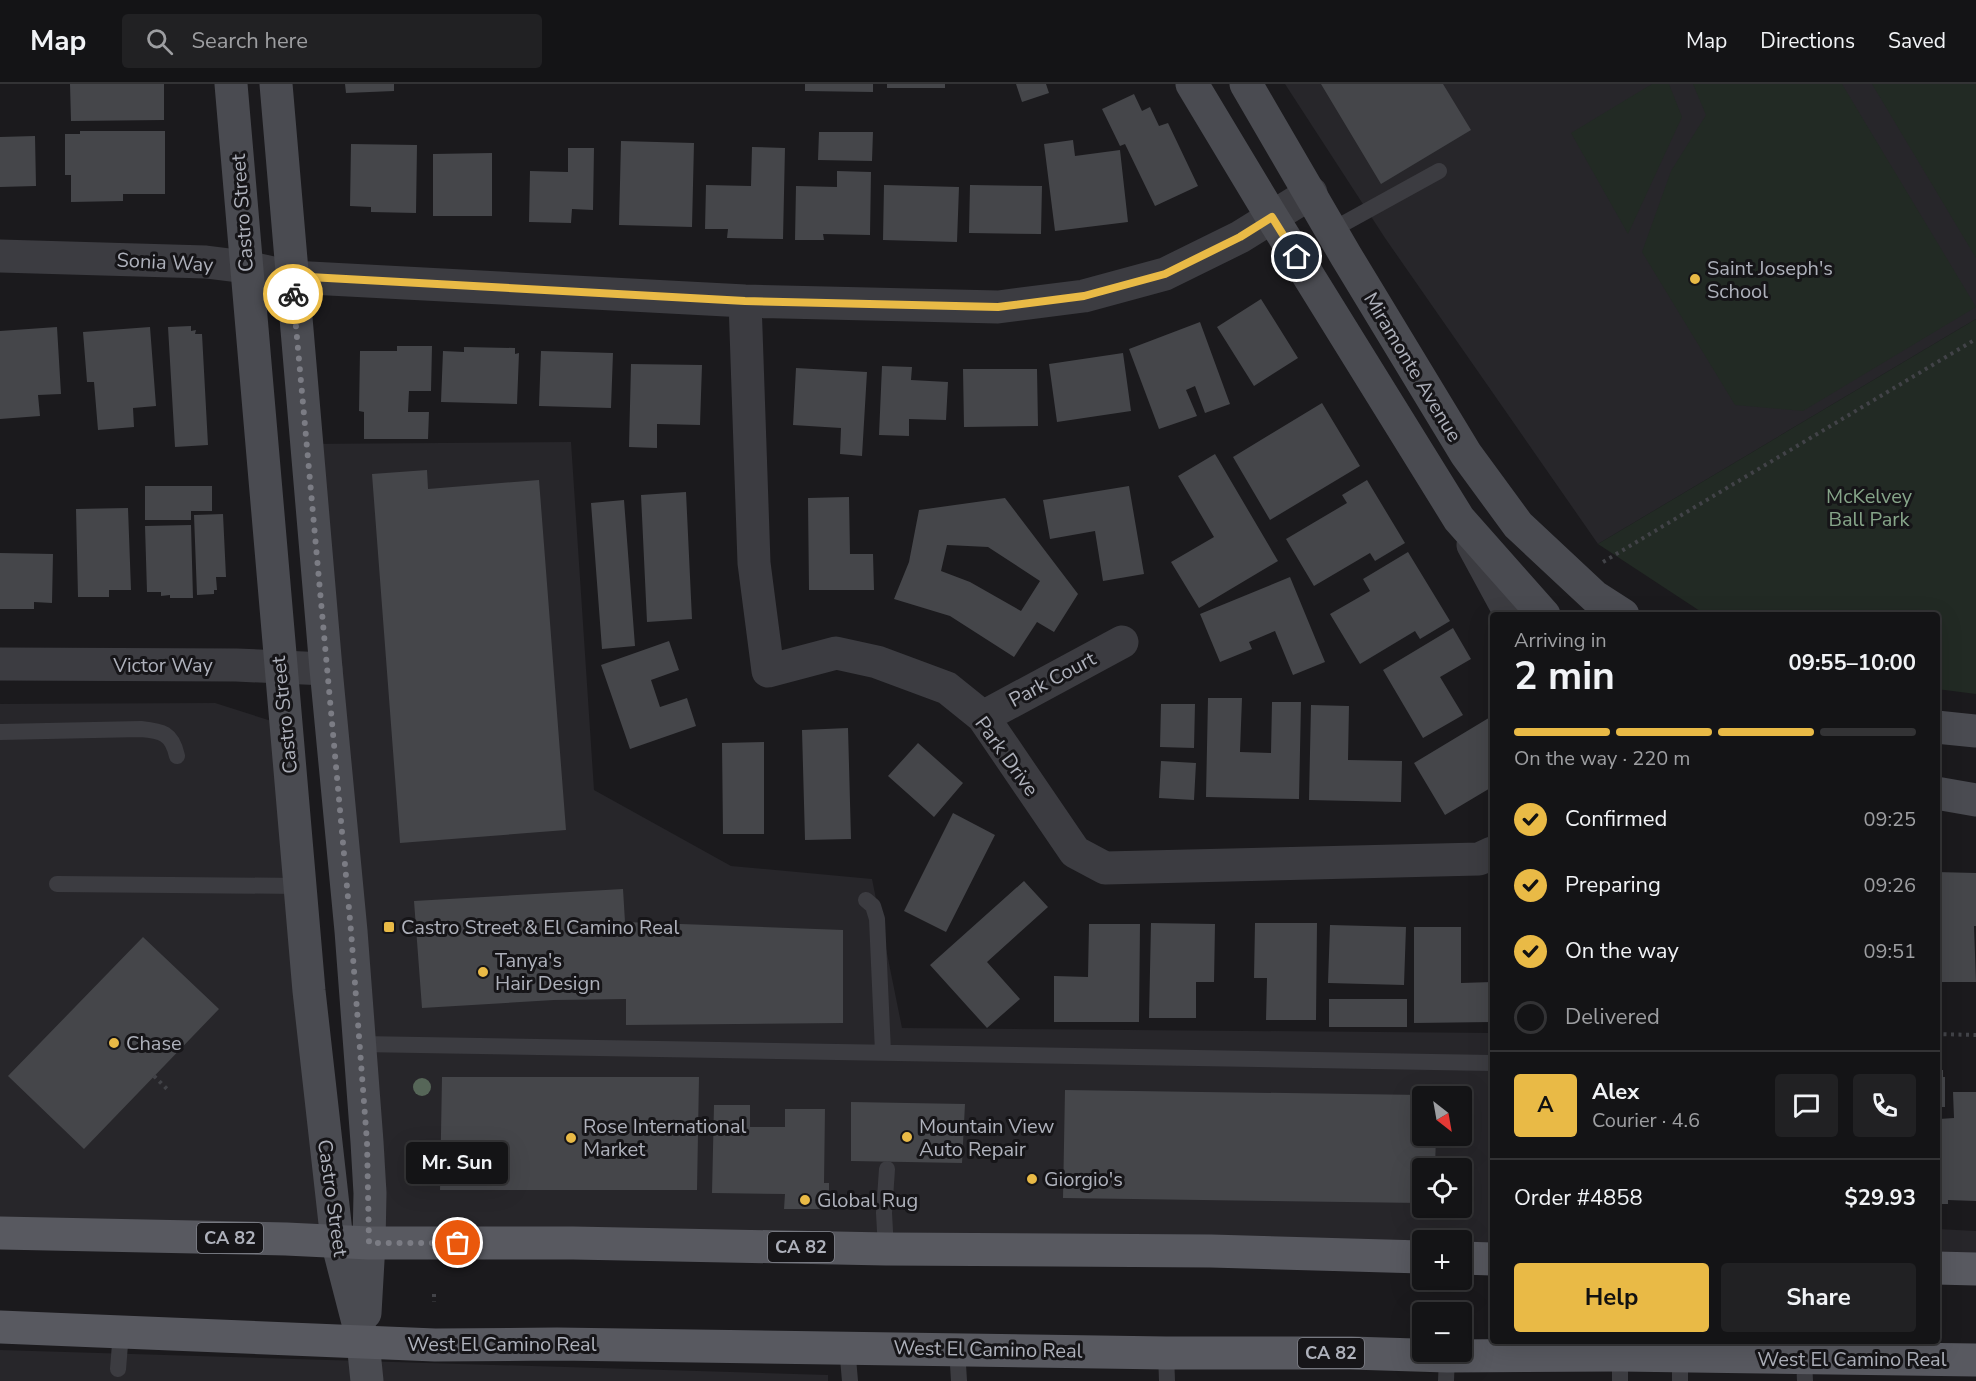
<!DOCTYPE html>
<meta charset="utf-8">
<style>
body{margin:0;font-family:"Nunito Sans",sans-serif;background:#212123;color:#f1f3f6;height:100vh;display:flex;flex-direction:column;font-size:22px;white-space:nowrap}
*{box-sizing:border-box;margin:0}
p{font-size:20px;color:#9d9ea1}
.icon{flex:none;width:33px;height:33px;fill:none;stroke:currentColor;stroke-width:2;stroke-linecap:round;stroke-linejoin:round}
.map{position:relative;flex:1;overflow:hidden}
.details{position:absolute;left:1490px;top:528px;width:450px;height:732px;display:flex;flex-direction:column;background:#141416;border-radius:6px;box-shadow:0 6px 24px #0002,0 0 0 2px #333335}
.details>*{flex:none}
.needle{width:39px;rotate:149deg}
.controls{position:absolute;left:1412px;top:1002px;display:grid;gap:12px}
.controls a{display:grid;place-items:center;width:60px;height:60px;border-radius:6px;background:#141416;box-shadow:0 6px 24px #0002,0 0 0 2px #333335;font-size:30px}
.pin{position:absolute;display:grid;place-items:center;width:51px;height:51px;color:#fff;margin:-26px;border:3px solid #fff;border-radius:50%;box-shadow:0 2px 6px #0007}
.courier{position:absolute;display:grid;place-items:center;width:60px;height:60px;margin:-30px;border:4px solid #e9ba46;border-radius:50%;background:#fff;color:#222;box-shadow:0 2px 8px #0007}
.bubble{position:absolute;height:42px;border-radius:6px;background:#141416;box-shadow:0 6px 24px #0002,0 0 0 2px #333335;font-size:20px;font-weight:700;line-height:42px;text-align:center}
.overview em{font-style:normal;font-weight:700}
.overview div{display:flex;flex-direction:column-reverse}
.overview{display:flex;align-items:center;justify-content:space-between;height:102px;padding:0 24px}
h1{font-size:39px;font-weight:700;line-height:45px}
.bar{display:grid;grid-template-columns:repeat(4,1fr);gap:9px 6px;align-content:center;height:72px;padding:0 24px}
.bar i{height:8px;border-radius:4px;background:#333335}
.bar .active{background:#e9ba46}
.bar p{grid-column:span 4}
.line{display:flex;align-items:center;gap:15px;padding:0 24px;border-top:2px solid #333335}
.line div{flex:1}
.round{display:grid;place-items:center;flex:none;width:63px;height:63px;border-radius:6px;background:#212123}
ol{padding:0 24px;list-style:none}
li{display:flex;align-items:center;gap:18px;height:66px}
li p{margin-inline-start:auto}
li .icon{padding:6px;border-radius:50%;background:#e9ba46;color:#111;stroke-width:4}
li:last-child{color:#9d9ea1}
li i{width:33px;height:33px;border:3px solid #333335;border-radius:50%}
.action{display:flex;gap:12px;margin-top:auto;padding:12px 24px}
.action a{flex:1;height:69px;border-radius:6px;background:#e9ba46;color:#111;font-size:24px;font-weight:700;line-height:69px;text-align:center}
.action a+a{background:#212123;color:#f1f3f6}
header{display:flex;align-items:center;gap:36px;box-sizing:border-box;height:84px;padding:0 30px;background:#141416;border-bottom:2px solid #333335}
header strong{font-size:28px}
nav{display:flex;gap:33px;margin-inline-start:auto;font-size:21px}
.search{width:420px;height:54px;background:#212123;display:flex;align-items:center;gap:15px;box-sizing:border-box;padding:0 21px;border-radius:6px;color:#9d9ea1;font-size:22px}
.map>svg:first-child{display:block}
.built{fill:#27262a;fill-rule:evenodd}
.green{fill:#222a24}
.building{fill:#45464a;fill-rule:evenodd}
.lines{fill:none;stroke-linecap:round;stroke-linejoin:round}
.path{stroke:#424348;stroke-width:4;stroke-dasharray:3 4.5;stroke-linecap:butt}
.lane{stroke:#3c3c41;stroke-width:16}
.street{stroke:#3c3c41;stroke-width:33}
.secondary{stroke:#4a4b51;stroke-width:33}
.primary{stroke:#585960;stroke-width:33}
.tree{fill:#566658}
.done{stroke:#7b7c84;stroke-width:6;stroke-dasharray:0 10.8}
.route{stroke:#e9ba46;stroke-width:8}
.poi-dot{fill:#e9ba46;stroke:#161518;stroke-width:2}
.labels{text-anchor:middle;stroke-width:6;stroke-linejoin:round;paint-order:stroke}
.shield{fill:#161518;stroke:#80828a;stroke-width:1.5}
.shield-label{font-size:18px;font-weight:bold;fill:#aeb1bb}
.street-label{font-size:20px;fill:#aeb1bb;stroke:#161518}
.poi-label{font-size:20px;fill:#aeb1bb;stroke:#161518;text-anchor:start}
.park-label{font-size:20px;fill:#86a589;stroke:#161518}
</style>
<header>
<strong>Map</strong>
<div class="search"><svg class="icon" aria-label="search" viewBox="0 0 24 24"><circle cx="10" cy="10" r="6"/><path d="M15 15l6 6"/></svg>Search here</div>
<nav><a>Map</a><a>Directions</a><a>Saved</a></nav>
</header>
<div class="map">
<svg width="1976" height="1297" viewBox="0 0 1976 1297">
<rect width="100%" height="100%" fill="#1b1a1d"/>
<path class="built" d="M1285,0H1976V235L1598,460L1385,154Z
M571,358L594,706L731,782L872,795L902,944L1492,949V1172L1461,1173V1156L369,1159L306,360ZM1422,1012H1461V1052H1422ZM1422,1084H1461V1124H1422Z
M215,619L287,642L337,1157L0,1149V620Z
M1937,1145L1976,1147V1185L1937,1184Z
M0,1266L828,1291V1297H0Z"/>
<path class="green" d="M1652,0H1669L1682,33L1628,150L1571,49Z
M1693,0H1842L1976,223L1803,327L1735,321L1642,168L1671,87L1706,31Z
M1872,0H1976V174Z
M1976,235V610L1937,605L1936,531H1706L1598,460Z
M417,1056L433,1057L432,1092L425,1099L418,1088Z"/>
<path class="building" d="M70,0H164V36L71,37Z
M345,0H394V7L346,9Z
M805,0H873V8L805,7Z
M887,0H945V4H887Z
M1016,0H1046L1049,9L1022,18Z
M1321,0H1443L1471,46L1381,100Z
M1134,10L1142,27L1150,23L1159,42L1168,39L1198,102L1155,122L1125,60L1120,62L1102,25Z
M80,47H165V110H123V117L71,118V91H65V50H80Z
M819,48H873L872,77L818,76Z
M35,52L36,102L0,103V53Z
M1073,56L1075,72L1120,66L1128,138L1055,147L1044,60Z
M621,57L694,59L692,143L619,141Z
M351,60L417,61L416,129L371,128V123L350,122Z
M752,63L785,64L783,155L727,154L728,145H705L706,101L751,102Z
M568,64H594L593,126L572,125L571,139L529,138L530,87L568,88Z
M492,69V132H433V70Z
M837,87L871,88L870,151L823,150L824,156H795L796,102L837,103Z
M884,101L959,103L957,158L883,156Z
M970,101L1042,102L1041,150L969,149Z
M1261,215L1298,274L1254,302L1217,243Z
M1200,238L1230,320L1205,329L1195,302L1186,306L1197,332L1159,345L1129,265Z
M191,242V247L196,246L195,250H202L208,361L175,363L168,243Z
M57,243L61,310L38,311L40,332L0,335V247Z
M150,243L156,322L133,324L134,343L98,346L94,298H87L83,248Z
M397,262H432L431,307H409L408,328H429L428,355H364V328L359,327L360,267H397Z
M464,263L515,264V270L519,269L517,320L441,318L443,267L464,268Z
M541,267L613,269L611,324L539,322Z
M1123,269L1131,327L1057,338L1049,280Z
M631,280L702,281L700,341L657,340V364L629,363Z
M882,282L912,283L911,296L948,298L946,336L909,335V352L879,351Z
M796,284L867,288L862,372L840,370L841,344L793,341Z
M963,285H1037L1038,342L964,343Z
M1322,319L1360,382L1270,436L1233,373Z
M1215,370L1278,477L1199,524L1171,478L1214,453L1178,392Z
M427,386L428,405L539,396L566,746L400,759L372,390Z
M1367,396L1405,459L1375,477L1370,469L1314,502L1286,455L1347,419L1342,411Z
M145,402H212V427H191V436H145Z
M1129,402L1144,490L1103,497L1095,447L1050,455L1043,416Z
M686,408L692,535L647,538L641,411Z
M849,413L850,470H873L874,506H809L808,414Z
M1005,414L1078,510L1054,548L1037,538L1014,573L950,532L894,515L909,478L919,426ZM947,461L988,463L1040,497L1021,527L970,498L941,487Z
M624,416L635,562L602,565L591,419Z
M128,424L131,506H109V513H78L76,425Z
M223,430L226,493H216L217,506H214V510L197,511L194,431Z
M191,441L193,514H170V511L161,512V508H147L145,442Z
M1408,468L1450,537L1420,555L1415,547L1360,580L1330,530L1370,507L1363,495Z
M0,469L53,470L52,519L34,518V525H0Z
M1290,493L1325,578L1293,591L1275,547L1249,558L1252,565L1220,578L1200,530Z
M1453,544L1471,575L1440,593L1463,631L1423,654L1383,586Z
M669,557L679,586L651,596L660,623L687,614L696,642L630,665L601,581Z
M1208,614H1242L1240,668L1271,669L1272,618H1301L1299,715L1206,713Z
M1161,620H1195L1194,664L1160,663Z
M1311,621L1349,622L1348,676L1402,677L1401,718L1309,716Z
M1492,632V703L1445,731L1414,679Z
M848,644L851,755L805,756L802,646Z
M764,658V750H723L722,659Z
M918,659L963,699L934,733L888,692Z
M1161,677L1196,679L1194,716L1159,714Z
M953,729L995,751L946,848L904,827Z
M1936,788L1976,789V842H1974L1976,898H1936Z
M1024,797L1048,823L987,878L1020,915L987,944L930,881Z
M623,805L625,838L843,846V939L626,941V915L554,916L422,924L414,817Z
M1151,839L1215,840L1214,898H1196V934H1149Z
M1255,839H1317L1316,936H1266L1267,894H1254Z
M1089,840H1140L1139,938H1054V892L1088,893Z
M1330,841L1406,843L1404,901L1328,899Z
M1414,843H1461V899L1492,898V938L1414,939Z
M143,853L219,925L84,1065L8,992Z
M1329,915H1407V943H1329Z
M1936,986H1943V993H1945V1023H1939V1035L1954,1034L1953,1008H1976V1117L1948,1116V1120H1936Z
M442,993H699L697,1106H440Z
M1065,1006L1422,1011V1052H1436L1435,1084H1422V1119L1063,1114Z
M851,1018L965,1020L962,1079L851,1077Z
M714,1021H750V1043H785V1025H825L824,1099H829V1125H784L785,1110L712,1109Z"/>
<g class="lines">
<path class="path" d="M1603,478L1976,255
M1936,950L1976,951
M154,992L168,1006
M434,1210V1218"/>
<path class="lane" d="M1332,146L1439,87
M0,648L141,645C162,647 172,649 177,672
M57,800L300,802
M866,816L873,822L877,835L883,968
M359,960L1492,979
M886,1165L884,1129L887,1085
M847,1263L850,1297
M957,1264L959,1297
M1166,1269L1167,1297
M1620,1271V1297
M1804,1275L1805,1297
M118,1285L121,1248
M1446,1297L1447,1272
M1680,1297V1273"/>
<path class="street" d="M0,172L206,178L246,183L291,193L745,217L998,223L1084,212L1165,190L1240,153L1311,109
M745,217L754,479L768,587L836,569L877,578L947,604L983,633L1075,768L1105,784L1479,775L1492,769
M1473,461L1511,531
M0,580L236,581L326,585
M983,633L1122,558"/>
<path class="secondary" d="M231,0L309,907L337,1157L363,1258L367,1297
M276,0L326,585L351,847L367,1058L370,1109L369,1159L365,1229
M1192,0L1272,133L1459,435L1544,531
M1246,0L1346,172L1466,370L1518,441L1595,513L1623,531
M1936,643L1976,647
M1936,709L1976,716"/>
<path class="primary" d="M0,1149L286,1155L369,1159H573L886,1165L1211,1167L1422,1173
M1461,1174L1492,1175
M1936,1184L1976,1185
M0,1243L435,1261L557,1260L1166,1269H1351L1447,1272L1620,1271L1976,1276"/>
</g>
<circle class="tree" cx="422" cy="1003" r="9"/>
<g class="lines">
<path class="done" d="M293,210L351,847L367,1058L369,1159H458"/>
<path class="route" d="M293,210L291,192L745,217L998,223L1084,212L1165,190L1240,153L1272,133L1297,173"/>
</g>
<g class="poi-dot">
<circle cx="1695" cy="195" r="6"/>
<rect x="383" y="837" width="12" height="12" rx="3"/>
<circle cx="483" cy="888" r="6"/>
<circle cx="114" cy="959" r="6"/>
<circle cx="907" cy="1053" r="6"/>
<circle cx="571" cy="1054" r="6"/>
<circle cx="1032" cy="1095" r="6"/>
<circle cx="805" cy="1116" r="6"/>
</g>
<g class="labels">
<g class="shield">
<rect x="197" y="1139" width="66" height="30" rx="4.5"/>
<rect x="768" y="1148" width="66" height="30" rx="4.5"/>
<rect x="1298" y="1254" width="66" height="30" rx="4.5"/>
</g>
<g class="shield-label">
<text x="230" y="1160">CA 82</text>
<text x="801" y="1169">CA 82</text>
<text x="1331" y="1275">CA 82</text>
</g>
<g class="street-label">
<text transform="translate(242 129) rotate(-94)" y="7">Castro Street</text>
<text transform="translate(165 178) rotate(3)" y="7">Sonia Way</text>
<text transform="translate(1413 283) rotate(59)" y="7">Miramonte Avenue</text>
<text x="163" y="588">Victor Way</text>
<text transform="translate(1052 595) rotate(-28)" y="7">Park Court</text>
<text transform="translate(284 631) rotate(-96)" y="7">Castro Street</text>
<text transform="translate(1007 672) rotate(54)" y="7">Park Drive</text>
<text transform="translate(333 1114) rotate(82)" y="7">Castro Street</text>
<text x="502" y="1267">West El Camino Real</text>
<text transform="translate(988 1265) rotate(1)" y="7">West El Camino Real</text>
<text x="1852" y="1282">West El Camino Real</text>
</g>
<g class="poi-label">
<text x="1707" y="191">Saint Joseph's<tspan x="1707" dy="23">School</tspan></text>
<text x="401" y="850">Castro Street &amp; El Camino Real</text>
<text x="495" y="883">Tanya's<tspan x="495" dy="23">Hair Design</tspan></text>
<text x="126" y="966">Chase</text>
<text x="583" y="1049">Rose International<tspan x="583" dy="23">Market</tspan></text>
<text x="919" y="1049">Mountain View<tspan x="919" dy="23">Auto Repair</tspan></text>
<text x="1044" y="1102">Giorgio's</text>
<text x="817" y="1123">Global Rug</text>
</g>
<g class="park-label">
<text x="1869" y="419">McKelvey<tspan x="1869" dy="23">Ball Park</tspan></text>
</g>
</g>
</svg>
<div class="controls">
<a><svg class="needle" viewBox="-14 -14 28 28"><path d="M0-13l5 13h-10z" fill="#e53935"/><path d="M0 13l5-13h-10z" fill="#9d9ea1"/></svg></a>
<a><svg class="icon" aria-label="locate" viewBox="0 0 24 24"><circle cx="12" cy="12" r="6"/><path d="M12 2v4M12 18v4M2 12h4M18 12h4"/></svg></a>
<a>+</a>
<a>−</a>
</div>
<div class="pin" style="left:458px;top:1159px;background:#ea580c"><svg class="icon" aria-label="bag" viewBox="0 0 24 24"><path d="M5 8h14l-1 12H6zM9 8a3 3 0 0 1 6 0"/></svg></div>
<div class="pin" style="left:1297px;top:173px;background:#1f2937"><svg class="icon" aria-label="home" viewBox="0 0 24 24"><path d="M3 11l9-7 9 7M6 9v11h12V9"/></svg></div>
<div class="courier" style="left:293px;top:210px"><svg class="icon" aria-label="bike" viewBox="0 0 24 24"><circle cx="6" cy="16" r="4"/><circle cx="18" cy="16" r="4"/><path d="M6 16l4-8h5l3 8M10 8l3 8H6M13 5h3"/></svg></div>
<div class="bubble" style="left:406px;top:1058px;width:102px">Mr. Sun</div>
<section class="details">
<div class="overview"><div><h1>2 min</h1><p>Arriving in</p></div><em>09:55–10:00</em></div>
<div class="bar"><i class="active"></i><i class="active"></i><i class="active"></i><i></i><p>On the way · 220 m</p></div>
<ol>
<li><svg class="icon" aria-label="check" viewBox="0 0 24 24"><path d="M5 12l5 5 9-10"/></svg>Confirmed<p>09:25</p></li>
<li><svg class="icon" aria-label="check" viewBox="0 0 24 24"><path d="M5 12l5 5 9-10"/></svg>Preparing<p>09:26</p></li>
<li><svg class="icon" aria-label="check" viewBox="0 0 24 24"><path d="M5 12l5 5 9-10"/></svg>On the way<p>09:51</p></li>
<li><i></i>Delivered</li>
</ol>
<div class="line" style="height:108px"><b class="round" style="background:#e9ba46;color:#111">A</b><div><b>Alex</b><p>Courier · 4.6</p></div><a class="round"><svg class="icon" aria-label="chat" viewBox="0 0 24 24"><path d="M4 5h16v11H9l-5 4z"/></svg></a><a class="round"><svg class="icon" aria-label="phone" viewBox="0 0 24 24"><path d="M5 4h4l2 5-3 2q2 4 5 5l2-3 5 2v4C11 20 4 13 5 4z"/></svg></a></div>
<div class="line" style="height:78px"><div>Order #4858</div><b>$29.93</b></div>
<div class="action"><a>Help</a><a>Share</a></div>
</section>
</div>
